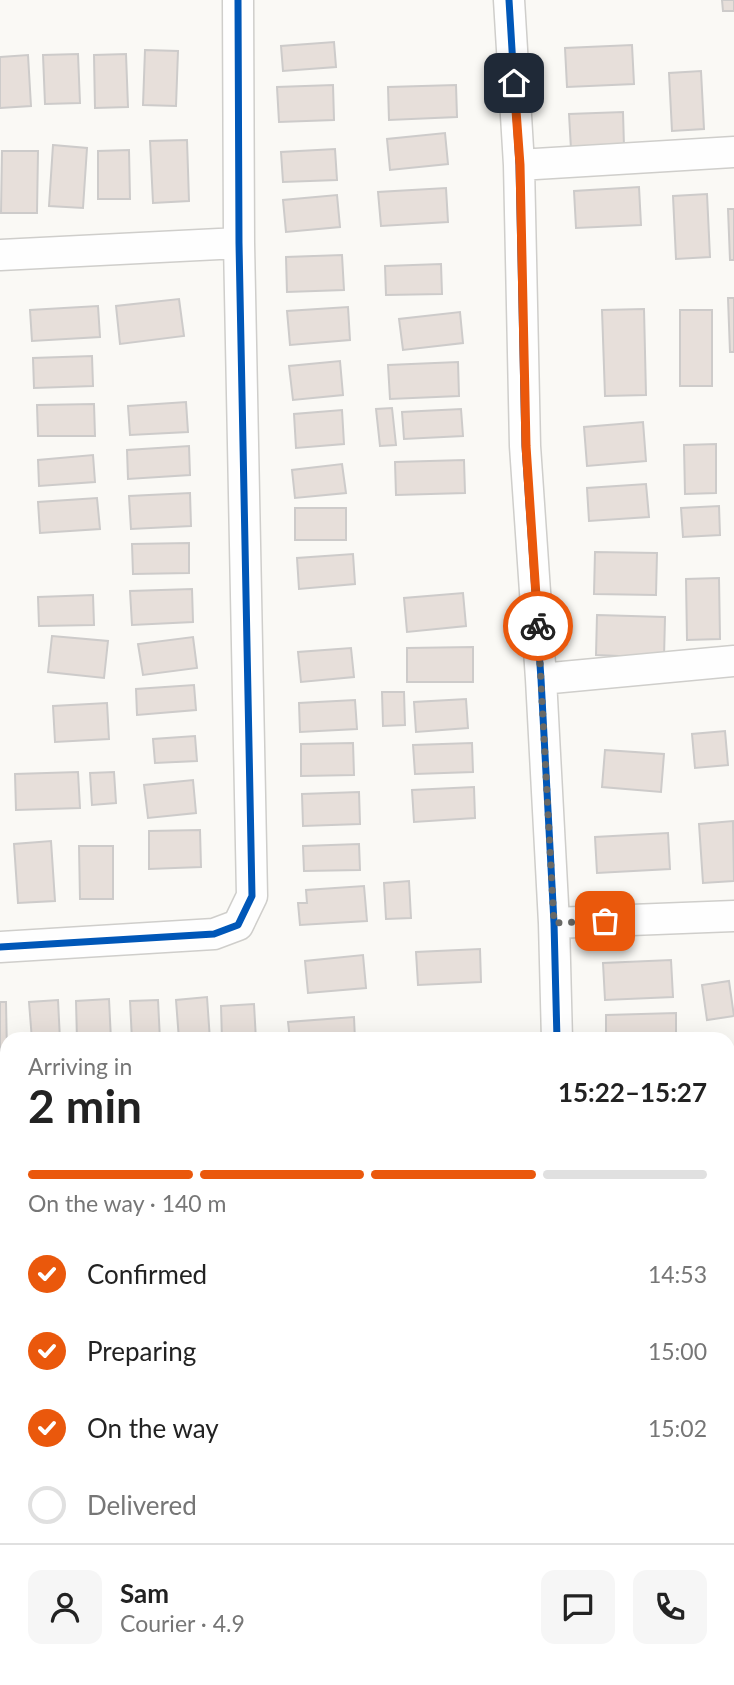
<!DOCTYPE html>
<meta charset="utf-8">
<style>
body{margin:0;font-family:Lato,sans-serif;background:#f6f6f6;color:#222;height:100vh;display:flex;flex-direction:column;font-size:26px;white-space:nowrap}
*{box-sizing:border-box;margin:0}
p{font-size:23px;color:#767676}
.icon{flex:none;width:38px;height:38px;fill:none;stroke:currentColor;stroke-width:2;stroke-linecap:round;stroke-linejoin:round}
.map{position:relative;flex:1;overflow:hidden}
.drawer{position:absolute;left:0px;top:1032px;width:735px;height:653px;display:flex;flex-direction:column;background:#fff;border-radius:21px 21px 0 0;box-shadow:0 7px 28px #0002}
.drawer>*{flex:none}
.pin{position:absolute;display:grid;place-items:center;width:60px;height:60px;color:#fff;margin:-30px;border-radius:14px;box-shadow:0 4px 10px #0006}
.courier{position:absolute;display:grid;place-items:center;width:70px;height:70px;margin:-35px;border:5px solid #ea580c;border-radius:50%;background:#fff;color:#222;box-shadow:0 2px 9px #0007}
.head em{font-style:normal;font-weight:700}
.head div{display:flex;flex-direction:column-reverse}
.head{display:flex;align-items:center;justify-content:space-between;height:119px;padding:0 28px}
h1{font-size:46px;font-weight:700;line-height:52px}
.bar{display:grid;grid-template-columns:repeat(4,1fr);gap:10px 7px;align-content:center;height:84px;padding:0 28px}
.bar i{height:9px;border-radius:5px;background:#e0e0e0}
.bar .selected{background:#ea580c}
.bar p{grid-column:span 4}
.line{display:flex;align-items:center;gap:18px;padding:0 28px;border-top:2px solid #e0e0e0}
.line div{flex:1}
.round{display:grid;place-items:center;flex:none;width:74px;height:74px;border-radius:14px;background:#f6f6f6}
ol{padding:0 28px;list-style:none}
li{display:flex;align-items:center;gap:21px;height:77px}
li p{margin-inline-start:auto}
li .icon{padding:7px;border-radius:50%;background:#ea580c;color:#fff;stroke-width:4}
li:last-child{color:#767676}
li i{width:38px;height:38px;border:4px solid #e0e0e0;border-radius:50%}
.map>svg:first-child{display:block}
.building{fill:#e7dfda;stroke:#cdcbca;stroke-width:2}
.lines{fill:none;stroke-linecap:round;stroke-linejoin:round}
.minor-casing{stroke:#cfcecb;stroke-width:33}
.minor{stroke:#fefefe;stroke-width:30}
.cycleway-casing{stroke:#fff;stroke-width:11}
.cycleway{stroke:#0057b8;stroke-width:7}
.done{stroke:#696966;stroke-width:7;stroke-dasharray:0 12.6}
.route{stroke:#ea580c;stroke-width:9}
</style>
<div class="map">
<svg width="734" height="1685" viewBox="0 0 734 1685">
<rect width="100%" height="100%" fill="#faf9f5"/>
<path class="building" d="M722,0H734V11H723Z
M334,42L336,67L283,71L281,46Z
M632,45L634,84L567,87L565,48Z
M145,50L178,51L176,106L143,105Z
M78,54L80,103L45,104L43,55Z
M126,54L128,107L95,108L94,55Z
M28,55L31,106L0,108V57Z
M701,71L704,129L672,131L669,73Z
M333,85L334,120L279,122L277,87Z
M456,85L457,117L389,120L388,87Z
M623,112L624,147L571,149L569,114Z
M445,133L448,164L390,170L387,139Z
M187,140L189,201L153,203L150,141Z
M53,145L87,148L83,208L49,206Z
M335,149L337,180L283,182L281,152Z
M129,150L130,199H98V151Z
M2,151H38L37,213H1Z
M639,187L641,225L576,228L574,191Z
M446,188L448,222L381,226L378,192Z
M707,194L710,257L676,259L673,196Z
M337,195L340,227L286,232L283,200Z
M728,209H734V260H730Z
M342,255L344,290L287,292L286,257Z
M441,264L442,294L386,295L385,266Z
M728,298H734V352H730Z
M179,299L184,336L120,344L116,306Z
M98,306L100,337L32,341L30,310Z
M348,307L350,340L290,345L287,311Z
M644,309L646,395L605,396L602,310Z
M680,310H712V386H680Z
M460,312L463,343L403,350L399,319Z
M92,356L93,386L34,388L33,358Z
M340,361L343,395L293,400L289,366Z
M458,362L459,396L390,399L388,365Z
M186,402L188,432L130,435L128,406Z
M94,404L95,436H38L37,405Z
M392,408L396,445L380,446L376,409Z
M461,409L463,436L404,439L402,412Z
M342,410L344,444L296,448L294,414Z
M643,422L646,461L587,466L584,427Z
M716,444V493L685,494L684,445Z
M189,446L190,475L128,479L127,450Z
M93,455L95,482L39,486L38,460Z
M464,460L465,493L396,495L395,462Z
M342,464L346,493L295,498L292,470Z
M646,484L649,517L589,521L587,488Z
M190,493L191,526L131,529L129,496Z
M97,498L100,529L40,533L38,502Z
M719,506L720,535L683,537L681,508Z
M295,508H346V540H295Z
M189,543V573L133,574L132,544Z
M595,552L657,553L656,595L594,594Z
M353,554L355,584L299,589L297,558Z
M719,578L720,639L687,640L686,579Z
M192,589L193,622L132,625L130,591Z
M463,593L466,626L407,632L404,598Z
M93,595L94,625L39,626L38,597Z
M597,615L665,617L664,658L596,655Z
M52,636L108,641L104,678L48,672Z
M193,637L197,668L143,675L138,644Z
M473,647V682H407V648Z
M351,648L354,677L301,682L298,652Z
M194,685L196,710L137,715L136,689Z
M382,692H404L405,725L383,726Z
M466,699L468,728L416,732L414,702Z
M355,700L357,729L300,732L299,703Z
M107,703L109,739L55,742L53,706Z
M725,731L728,765L695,768L692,734Z
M195,736L197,761L155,763L153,739Z
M353,743L354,775L301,776V744Z
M472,743L473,772L415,774L413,745Z
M605,750L664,754L661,792L602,787Z
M78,772L80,808L16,810L15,774Z
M114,772L116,803L92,805L90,773Z
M193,780L196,813L148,818L144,785Z
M474,787L475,818L414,822L412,790Z
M359,792L360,824L303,826L302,794Z
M733,821L734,881L703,883L699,824Z
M200,830L201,867L149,869V831Z
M668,833L670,869L597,873L595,837Z
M51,841L55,901L18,903L14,844Z
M359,844L360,870L304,871L303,846Z
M79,846H113V899H80Z
M409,881L411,918L386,919L384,883Z
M364,886L367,921L300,925L298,903H307L306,890Z
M480,949L481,982L418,985L416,952Z
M363,955L366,988L308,993L305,961Z
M671,960L673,997L605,1000L603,963Z
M729,981L734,1016L707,1020L702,985Z
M207,997L210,1040H179L176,1000Z
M109,999L111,1040H77L76,1001Z
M58,1000L60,1040H32L29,1002Z
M158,1000L160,1040H132L130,1001Z
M0,1002H6L7,1054H0Z
M254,1004L256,1040H222L221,1006Z
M676,1013V1040H606V1015Z
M354,1017L355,1040H290L288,1022Z
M728,1101H734V1140H728Z
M728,1195H734V1235H728Z
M734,1259V1295H728V1260Z
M728,1484H734V1514L728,1515Z
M0,1598H7V1626H0Z
M0,1670H7V1678H20V1685H0Z
M155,1678H184L183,1685H154Z
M575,1678H604V1685H576Z
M671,1678H720V1685H671Z"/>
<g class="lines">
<defs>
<path id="minor" d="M509,0L519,165L525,446L541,679L554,923L557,1040
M519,165L734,152
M0,255L239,243
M541,679L734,661
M554,923L734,916
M0,947L214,934L238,925L252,896L239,243L238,0
M728,1384H734
M0,1404H7
M95,1678V1685
M532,1678V1685
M284,1685L292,1678"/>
</defs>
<use href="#minor" class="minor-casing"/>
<use href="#minor" class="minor"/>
<defs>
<path id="cycleway" d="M509,0L519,165L525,446L541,679L554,923L557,1040
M0,947L214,934L238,925L252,896L239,243L238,0"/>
</defs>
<use href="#cycleway" class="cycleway-casing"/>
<use href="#cycleway" class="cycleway"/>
</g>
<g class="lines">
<path class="done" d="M538,626L554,923L605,921"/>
<path class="route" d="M514,83L520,165L526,446L538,626"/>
</g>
</svg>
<div class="pin" style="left:605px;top:921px;background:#ea580c"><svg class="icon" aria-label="bag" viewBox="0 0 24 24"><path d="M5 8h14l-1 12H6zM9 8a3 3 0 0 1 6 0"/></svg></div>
<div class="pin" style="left:514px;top:83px;background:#1f2937"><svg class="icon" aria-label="home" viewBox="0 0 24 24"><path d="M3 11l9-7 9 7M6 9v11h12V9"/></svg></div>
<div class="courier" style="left:538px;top:626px"><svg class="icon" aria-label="bike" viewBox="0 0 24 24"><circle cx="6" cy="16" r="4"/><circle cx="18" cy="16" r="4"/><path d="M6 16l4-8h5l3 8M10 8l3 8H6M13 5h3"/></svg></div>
<section class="drawer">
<div class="head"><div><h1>2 min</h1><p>Arriving in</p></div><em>15:22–15:27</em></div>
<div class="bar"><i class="selected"></i><i class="selected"></i><i class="selected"></i><i></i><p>On the way · 140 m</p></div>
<ol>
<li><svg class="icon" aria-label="check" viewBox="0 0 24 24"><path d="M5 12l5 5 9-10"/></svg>Confirmed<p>14:53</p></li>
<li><svg class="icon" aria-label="check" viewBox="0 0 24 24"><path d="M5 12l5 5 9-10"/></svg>Preparing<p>15:00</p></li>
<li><svg class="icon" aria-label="check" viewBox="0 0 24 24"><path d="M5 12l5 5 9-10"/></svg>On the way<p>15:02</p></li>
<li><i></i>Delivered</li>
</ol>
<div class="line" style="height:126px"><a class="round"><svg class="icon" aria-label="person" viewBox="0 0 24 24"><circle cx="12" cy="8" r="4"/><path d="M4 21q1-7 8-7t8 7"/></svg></a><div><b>Sam</b><p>Courier · 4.9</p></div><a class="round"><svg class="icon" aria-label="chat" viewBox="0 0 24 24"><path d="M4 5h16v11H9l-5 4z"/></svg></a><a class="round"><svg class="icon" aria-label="phone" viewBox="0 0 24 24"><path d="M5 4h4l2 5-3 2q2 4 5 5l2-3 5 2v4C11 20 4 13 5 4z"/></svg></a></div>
</section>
</div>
